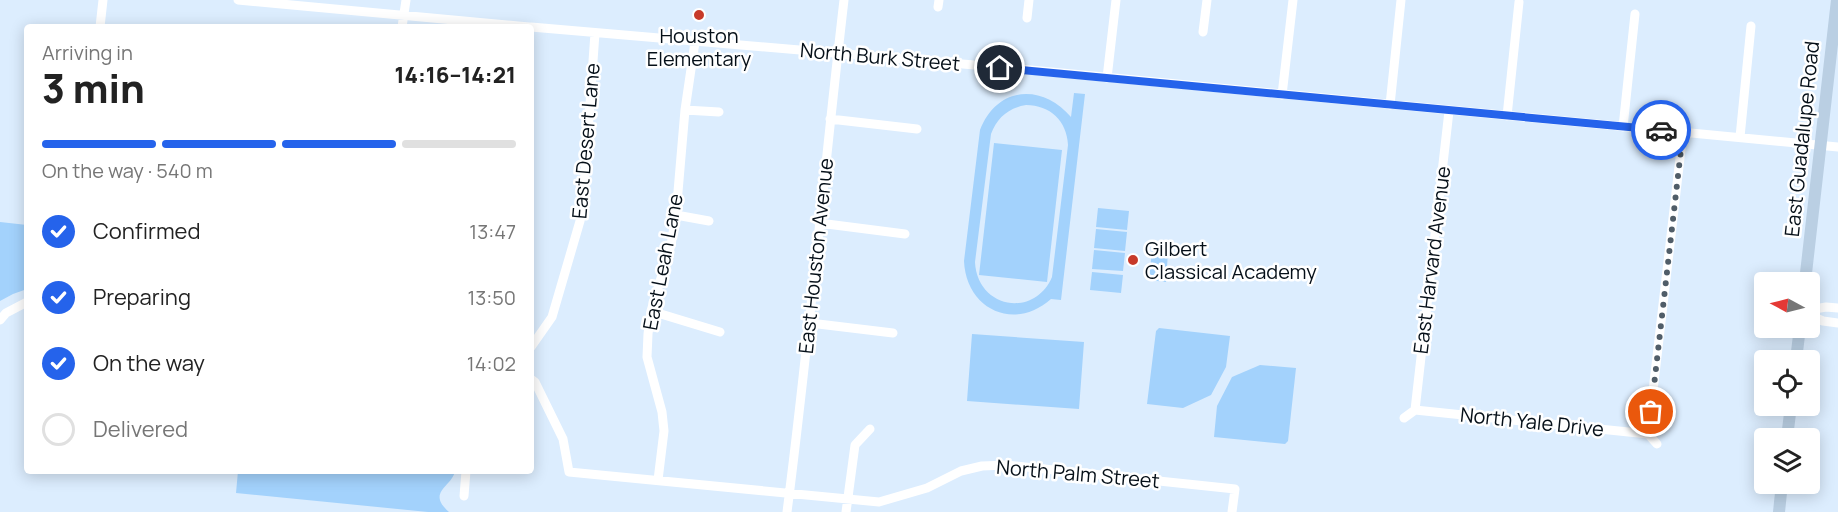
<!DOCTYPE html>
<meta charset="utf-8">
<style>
body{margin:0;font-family:Manrope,sans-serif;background:#f2f2f2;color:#222;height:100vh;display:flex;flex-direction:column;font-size:22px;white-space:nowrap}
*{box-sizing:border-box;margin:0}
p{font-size:20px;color:#767676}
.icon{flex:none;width:33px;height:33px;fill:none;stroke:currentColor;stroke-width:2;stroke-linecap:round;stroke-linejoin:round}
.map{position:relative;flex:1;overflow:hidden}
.details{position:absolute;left:24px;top:24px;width:510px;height:450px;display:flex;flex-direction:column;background:#fff;border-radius:6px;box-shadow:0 3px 15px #0003}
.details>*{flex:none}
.needle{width:39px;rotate:277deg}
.fabs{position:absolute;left:1754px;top:272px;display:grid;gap:12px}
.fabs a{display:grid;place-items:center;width:66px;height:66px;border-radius:6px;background:#fff;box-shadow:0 3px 15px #0003;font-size:30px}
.pin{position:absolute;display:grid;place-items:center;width:51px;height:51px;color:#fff;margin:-26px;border:3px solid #fff;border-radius:50%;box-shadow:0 2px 6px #0007}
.courier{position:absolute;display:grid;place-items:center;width:60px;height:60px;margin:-30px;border:4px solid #2563eb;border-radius:50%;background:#fff;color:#222;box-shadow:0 2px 8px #0007}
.head em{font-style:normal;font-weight:800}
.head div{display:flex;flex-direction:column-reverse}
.head{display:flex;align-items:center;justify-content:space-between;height:102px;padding:0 18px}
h1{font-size:39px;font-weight:800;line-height:45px}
.bar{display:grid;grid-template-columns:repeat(4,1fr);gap:9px 6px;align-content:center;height:72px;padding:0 18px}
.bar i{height:8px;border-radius:4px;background:#e0e0e0}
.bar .on{background:#2563eb}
.bar p{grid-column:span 4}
ol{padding:0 18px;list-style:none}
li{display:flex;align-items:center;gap:18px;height:66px}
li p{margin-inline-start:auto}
li .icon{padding:6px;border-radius:50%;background:#2563eb;color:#fff;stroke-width:4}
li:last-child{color:#767676}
li i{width:33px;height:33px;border:3px solid #e0e0e0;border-radius:50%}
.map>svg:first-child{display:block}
.green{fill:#a3d2fc;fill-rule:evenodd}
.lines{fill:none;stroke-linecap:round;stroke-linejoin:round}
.minor{stroke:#fff;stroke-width:9}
.major{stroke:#bacfe3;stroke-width:12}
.done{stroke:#505d68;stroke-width:6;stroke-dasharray:0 10.8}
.route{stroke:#2563eb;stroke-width:8}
.poi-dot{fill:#c73a2a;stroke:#fff;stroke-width:2}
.labels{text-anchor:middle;stroke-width:5;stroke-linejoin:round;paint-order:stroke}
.poi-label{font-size:20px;fill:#050f18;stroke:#fff}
.street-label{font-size:20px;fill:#050f18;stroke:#fff}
</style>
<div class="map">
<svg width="1838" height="512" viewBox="0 0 1838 512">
<rect width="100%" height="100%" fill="#dcedfe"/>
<path class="green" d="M1074,93L1085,94L1061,300L1051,299C1014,332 966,309 964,261L980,130C997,86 1042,83 1071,117ZM1026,105C1050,105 1067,121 1068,145L1052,277C1034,319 977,308 975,262L991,134C997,118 1008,108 1026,105Z
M994,143L1062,150L1047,282L979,275Z
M1098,208L1129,211L1127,230L1096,227Z
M0,222L27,225L24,263L27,276V289L13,294L0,301Z
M1096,229L1127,232L1125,251L1094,248Z
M1094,250L1125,253L1123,271L1092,269Z
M1152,250L1168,252L1166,282L1149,280Z
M1092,272L1123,275L1121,293L1090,290Z
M1159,328L1230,336L1226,367L1211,395L1183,408L1147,404L1156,331Z
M972,334L1084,342L1079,409L967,401Z
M1260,365L1296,368L1288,441L1285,444L1214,437L1217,406L1232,377Z
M238,471H455C452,487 426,492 449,512H428L236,493Z"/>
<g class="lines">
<path class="minor" d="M238,0L529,27
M938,7L939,0
M1027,18L1029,0
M100,27L103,0
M402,27L406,0
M531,27L1020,69L1838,147
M1203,32L1207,0
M1107,78L1116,0
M1282,95L1293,0
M1390,105L1401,0
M685,110L719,112
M1507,116L1519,2
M830,119L917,129
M1623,127L1635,14
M1740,137L1751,26
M676,215L709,221
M819,223L905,234
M1809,310L1826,307L1838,308
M651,311L720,332
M1809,315L1823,321L1838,323
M0,320L6,313L27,302
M810,323L893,333
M531,347L552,317L580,221L583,202L595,33
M531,379L535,382L563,439L569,472L879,502L927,488L961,471L982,466L1007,465L1235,489L1232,512
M1415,410L1449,111
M1415,410L1648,434
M1404,418L1415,410
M1648,434L1683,132
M1648,434L1657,444
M658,480L664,431L662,412L647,357L648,334L651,311L671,245L676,215L685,110L695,42
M464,496L466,471
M787,512C809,342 824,171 844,0
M846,512L855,445L870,429"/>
<path class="major" d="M1805,282L1837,0
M1796,360L1800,327
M1787,438L1791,405
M1779,512L1782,483"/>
</g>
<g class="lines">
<path class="done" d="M1651,412L1683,132L1661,130"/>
<path class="route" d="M1000,68L1661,130"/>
</g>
<g class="poi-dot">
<circle cx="699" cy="15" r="6"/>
<circle cx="1133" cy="260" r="6"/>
</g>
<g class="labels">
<g class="poi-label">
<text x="699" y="43">Houston<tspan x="699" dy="23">Elementary</tspan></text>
<text x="1145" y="256" text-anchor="start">Gilbert<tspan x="1145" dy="23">Classical Academy</tspan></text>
</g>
<g class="street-label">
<text transform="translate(880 57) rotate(5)" y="7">North Burk Street</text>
<text transform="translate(1802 139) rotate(-84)" y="7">East Guadalupe Road</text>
<text transform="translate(586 141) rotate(-85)" y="7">East Desert Lane</text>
<text transform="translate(816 256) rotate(-84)" y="7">East Houston Avenue</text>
<text transform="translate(1432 260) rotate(-83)" y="7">East Harvard Avenue</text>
<text transform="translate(663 262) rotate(-79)" y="7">East Leah Lane</text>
<text transform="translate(1532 422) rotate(6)" y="7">North Yale Drive</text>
<text transform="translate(1078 474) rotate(5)" y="7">North Palm Street</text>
</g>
</g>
</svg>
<div class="fabs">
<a><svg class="needle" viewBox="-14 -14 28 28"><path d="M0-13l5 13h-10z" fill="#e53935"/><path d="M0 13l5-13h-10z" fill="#767676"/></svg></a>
<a><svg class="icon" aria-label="locate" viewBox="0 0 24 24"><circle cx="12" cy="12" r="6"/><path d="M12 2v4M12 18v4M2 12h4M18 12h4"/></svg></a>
<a><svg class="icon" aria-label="layers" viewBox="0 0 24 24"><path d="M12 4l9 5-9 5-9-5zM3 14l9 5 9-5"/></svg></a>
</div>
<div class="pin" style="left:1651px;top:412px;background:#ea580c"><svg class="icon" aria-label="bag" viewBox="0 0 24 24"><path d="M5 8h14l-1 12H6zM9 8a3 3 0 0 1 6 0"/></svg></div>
<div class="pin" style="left:1000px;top:68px;background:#1f2937"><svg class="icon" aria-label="home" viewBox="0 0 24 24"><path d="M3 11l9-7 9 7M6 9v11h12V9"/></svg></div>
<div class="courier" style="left:1661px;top:130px"><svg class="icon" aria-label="car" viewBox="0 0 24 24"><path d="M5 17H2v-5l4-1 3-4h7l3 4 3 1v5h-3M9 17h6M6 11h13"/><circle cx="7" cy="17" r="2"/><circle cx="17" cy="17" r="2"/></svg></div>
<section class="details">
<div class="head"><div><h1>3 min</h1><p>Arriving in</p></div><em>14:16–14:21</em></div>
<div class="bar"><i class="on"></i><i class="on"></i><i class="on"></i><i></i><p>On the way · 540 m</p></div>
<ol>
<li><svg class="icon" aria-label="check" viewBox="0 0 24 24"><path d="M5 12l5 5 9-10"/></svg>Confirmed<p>13:47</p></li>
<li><svg class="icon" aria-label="check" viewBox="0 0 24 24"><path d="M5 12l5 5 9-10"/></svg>Preparing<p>13:50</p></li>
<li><svg class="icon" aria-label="check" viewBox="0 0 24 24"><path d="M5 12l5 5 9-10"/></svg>On the way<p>14:02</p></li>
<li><i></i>Delivered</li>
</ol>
</section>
</div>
